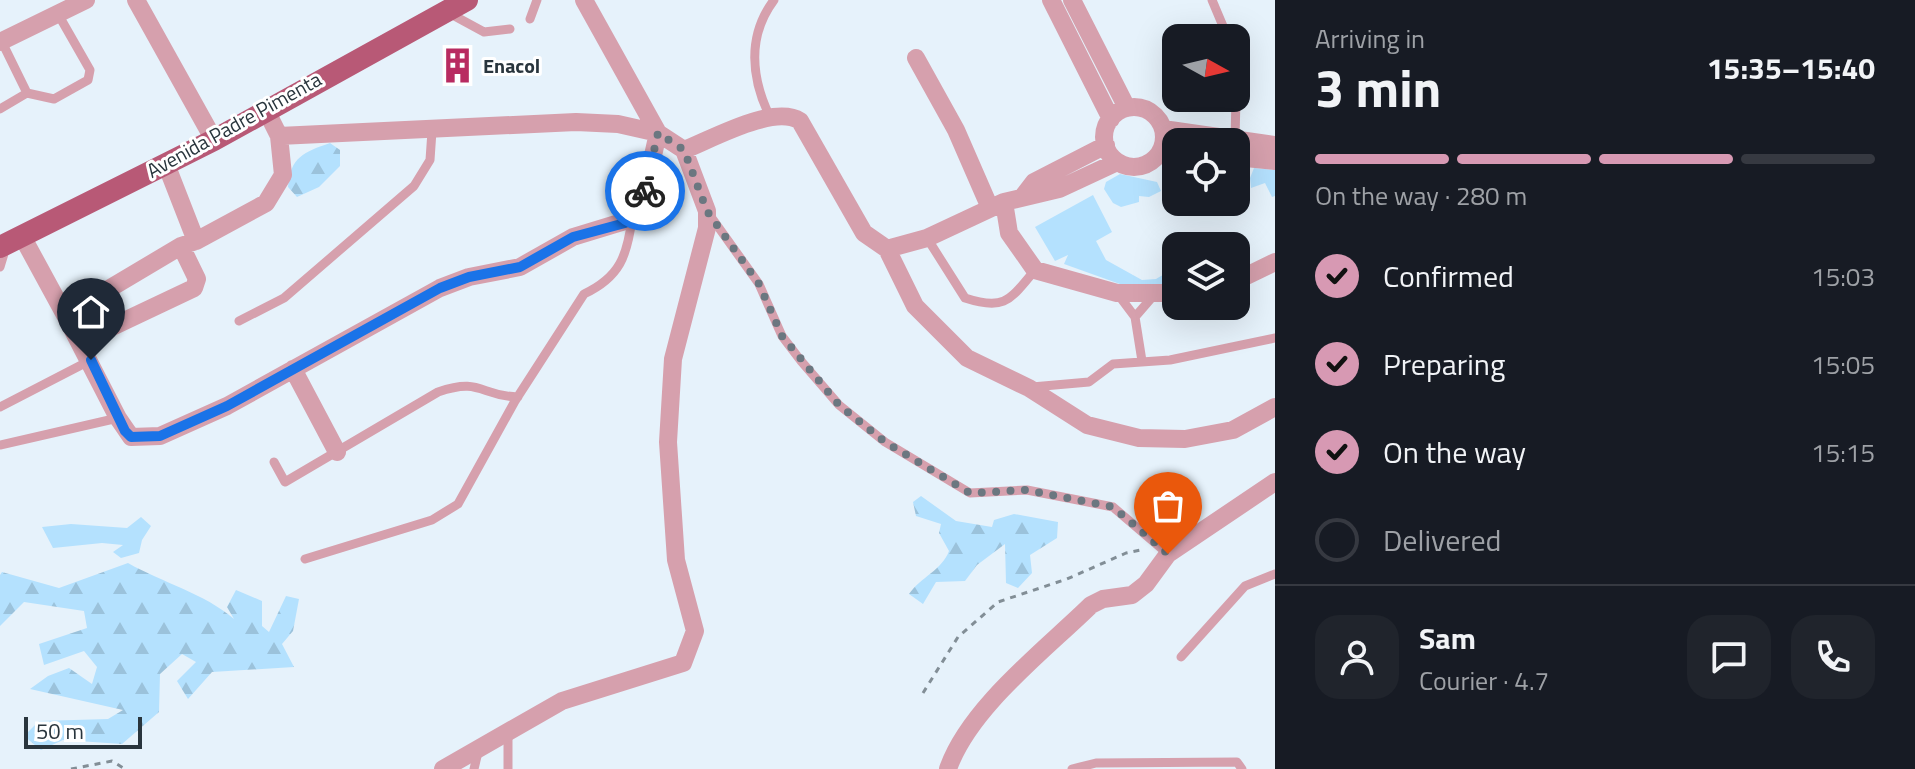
<!DOCTYPE html>
<meta charset="utf-8">
<style>
body{margin:0;font-family:"Titillium Web",sans-serif;background:#20242c;color:#f1f3f6;height:100vh;display:flex;flex-direction:column;font-size:30px;white-space:nowrap}
*{box-sizing:border-box;margin:0}
p{font-size:26px;color:#9ea1a6}
.icon{flex:none;width:44px;height:44px;fill:none;stroke:currentColor;stroke-width:2;stroke-linecap:round;stroke-linejoin:round}
.map{position:relative;flex:1;overflow:hidden}
.details{display:flex;flex-direction:column;background:#171b24;width:640px}
.details>*{flex:none}
.needle{width:52px;rotate:98deg}
.buttons{position:absolute;left:1162px;top:24px;display:grid;gap:16px}
.buttons a{display:grid;place-items:center;width:88px;height:88px;border-radius:16px;background:#171b24;box-shadow:0 8px 32px #0002;font-size:40px}
.scale{position:absolute;left:24px;bottom:20px;width:118px;box-sizing:border-box;padding-left:8px;border:4px solid #29353d;border-top:0;font-size:22px;line-height:28px;white-space:nowrap;color:#29353d;-webkit-text-stroke:6px #fff;paint-order:stroke}
.pin{position:absolute;display:grid;place-items:center;width:68px;height:68px;color:#fff;margin:-82px -34px;border-radius:50% 50% 50% 0;rotate:-45deg;box-shadow:0 0 8px #0007}
.pin .icon{rotate:45deg}
.courier{position:absolute;display:grid;place-items:center;width:80px;height:80px;margin:-40px;border:6px solid #1a73e8;border-radius:50%;background:#fff;color:#222;box-shadow:0 2px 10px #0007}
.overview em{font-style:normal;font-weight:700}
.overview div{display:flex;flex-direction:column-reverse}
.overview{display:flex;align-items:center;justify-content:space-between;height:136px;padding:0 40px}
h1{font-size:52px;font-weight:700;line-height:60px}
.bar{display:grid;grid-template-columns:repeat(4,1fr);gap:12px 8px;align-content:center;height:96px;padding:0 40px}
.bar i{height:10px;border-radius:6px;background:#363941}
.bar .active{background:#d799b3}
.bar p{grid-column:span 4}
.line{display:flex;align-items:center;gap:20px;padding:0 40px;border-top:2px solid #363941}
.line div{flex:1}
.round{display:grid;place-items:center;flex:none;width:84px;height:84px;border-radius:24px;background:#20242c}
ol{padding:0 40px;list-style:none}
li{display:flex;align-items:center;gap:24px;height:88px}
li p{margin-inline-start:auto}
li .icon{padding:8px;border-radius:50%;background:#d799b3;color:#111;stroke-width:4}
li:last-child{color:#9ea1a6}
li i{width:44px;height:44px;border:4px solid #363941;border-radius:50%}
main{display:flex;flex:1;min-height:0}
.map>svg:first-child{display:block}
.green{fill:#b4e1fe}
.forest{fill:url(#forest-firs)}
.lines{fill:none;stroke-linecap:round;stroke-linejoin:round}
.path{stroke:#828e96;stroke-width:3;stroke-dasharray:6 6;stroke-linecap:butt}
.service{stroke:#d6a0ad;stroke-width:9}
.minor{stroke:#d6a0ad;stroke-width:18}
.primary{stroke:#b85976;stroke-width:22}
.done{stroke:#6b7780;stroke-width:8;stroke-dasharray:0 14.4}
.route{stroke:#1a73e8;stroke-width:10}
.labels{text-anchor:middle;stroke-width:6;stroke-linejoin:round;paint-order:stroke}
.poi-label{font-size:20px;font-weight:bold;fill:#29353d;stroke:#fff;text-anchor:start}
.street-label{font-size:20px;fill:#29353d;stroke:#fff}
</style>
<main>
<div class="map">
<svg width="1275" height="769" viewBox="0 0 1275 769">
<defs>
<pattern id="forest-firs" width="22" height="20" patternUnits="userSpaceOnUse" patternTransform="scale(2)"><rect width="22" height="20" fill="#b4e1fe"/><path d="M5 1l3.5 6h-7zM16 11l3.5 6h-7z" fill="#9bc2db"/></pattern>
</defs>
<rect width="100%" height="100%" fill="#e6f2fb"/>
<path class="green" d="M1254,168L1275,170V196L1272,197L1265,183L1251,188L1250,178Z
M1120,174L1157,182L1161,191L1149,197L1139,196V202L1121,207L1113,203L1104,189L1106,182Z
M1093,195L1112,232L1096,241L1106,260L1142,280L1156,279L1176,267V287L1131,288L1064,264L1068,255L1055,261L1035,227Z
M141,517L151,526L142,540L139,553L121,558L113,552L123,545L102,543L53,548L42,527L71,524L127,528Z"/>
<path class="forest" d="M330,143L340,150V166L319,187L297,197L288,187C290,157 304,152 330,143Z
M921,496L956,521L992,527L994,520L1014,514L1058,522L1057,538L1030,555L1032,573L1018,588L1006,583L1005,544L977,565L965,581L936,582L923,604L909,594C921,577 942,570 949,551L939,533L941,524L916,516L913,502Z
M128,563C163,583 204,593 234,619L227,607L236,590L262,601V626L269,632L286,596L299,599L293,631L282,644L294,667L212,672L188,699L177,681L196,662L182,654L160,674L159,712L122,744L63,740L41,750L24,736L39,721L108,719L123,710L30,689L48,676L69,668L92,684L97,667L84,651L44,665L39,644L87,628L84,611L24,602L0,626V575L2,572L59,588Z"/>
<g class="lines">
<path class="path" d="M923,693L958,637L998,602L1067,579L1126,553L1145,549
M71,769L112,761L125,769"/>
<path class="service" d="M1212,0L1228,38
M449,13L484,32L510,29
M530,19L537,0
M2,42L27,93L54,99L88,80L90,70L58,14
M1236,58V90
M0,109L27,93
M770,117C751,78 747,36 774,0
M1235,140L1236,98
M709,214L759,284L782,336L801,361L839,405L885,442L970,493L1027,490L1113,507L1168,554
M927,238L965,298C1005,311 1010,300 1035,270
M0,267L6,247
M1117,293L1135,317L1142,361
M1135,317L1154,295
M239,321L284,298L414,186L430,160L432,131
M1032,387L1089,382L1113,364L1170,360L1275,338
M0,407L91,360
M0,445L118,418
M274,462L285,482L438,392C482,377 479,396 518,397
M305,559L432,520L458,504L515,401L584,294C620,277 627,256 632,219
M1181,657L1245,586L1275,574
M508,732V769
M474,769L478,752
M1072,769L1096,763L1237,762L1242,769"/>
<path class="minor" d="M136,0L214,140
M1051,0L1111,119
M1072,0L1127,108
M0,42L86,0
M916,58L956,130L990,208
M1104 137a30 30 0 1 1 60 0a30 30 0 1 1-60 0Z
M266,110L279,136L576,122L618,124L658,133L684,150L707,211V228L673,359L668,442L676,560L695,631L683,663L562,701L443,769
M1163,129L1275,145
M684,150C712,139 774,104 800,121L864,233L887,249L927,238L1004,202
M1236,157L1275,161
M1117,162L1059,189L1004,202L1009,233L1035,270L1117,293H1176
M166,164L196,241L181,246L65,315L118,418L131,437L160,436L227,406L440,288L469,277L520,267L573,237L632,219L642,205L658,133L584,0
M1024,195L1034,182L1106,145
M22,236L65,315
M196,241L266,203L283,175L279,136
M887,249L915,306L967,358L1029,388L1087,425L1139,438L1185,439L1233,430L1275,407
M1236,281L1275,262
M80,342L194,288L197,279L181,246
M293,369L337,452
M948,769C969,708 1045,650 1091,605L1103,599L1132,595L1146,584L1168,554L1275,482"/>
<path class="primary" d="M0,247L214,140L467,0"/>
</g>
<g class="lines">
<path class="done" d="M645,191L658,133L684,150L707,211L759,284L782,336L839,405L885,442L970,493L1027,490L1113,507L1168,554"/>
<path class="route" d="M91,360L125,431L131,437L160,436L227,406L440,288L469,277L520,267L573,237L625,223L642,205L645,191"/>
</g>
<defs>
<symbol id="building-bare" viewBox="-9 -9 18 18"><path d="M-4-6H4V6H1V3H-1V6H-4ZM-2.5-4.3h1.7v1.8h-1.7ZM.8-4.3h1.7v1.8H.8ZM-2.5-1h1.7V.8h-1.7ZM.8-1h1.7V.8H.8Z" fill="#b82b61" stroke="#fff" stroke-width="2.5" paint-order="stroke"/></symbol>
</defs>
<g fill-rule="evenodd">
<use href="#building-bare" x="432" y="40" width="51" height="51"/>
</g>
<g class="labels">
<g class="poi-label">
<text x="483" y="73">Enacol</text>
</g>
<g class="street-label">
<text transform="translate(234 125) rotate(-29)" y="7">Avenida Padre Pimenta</text>
</g>
</g>
</svg>
<div class="buttons">
<a><svg class="needle" viewBox="-14 -14 28 28"><path d="M0-13l5 13h-10z" fill="#e53935"/><path d="M0 13l5-13h-10z" fill="#9ea1a6"/></svg></a>
<a><svg class="icon" aria-label="locate" viewBox="0 0 24 24"><circle cx="12" cy="12" r="6"/><path d="M12 2v4M12 18v4M2 12h4M18 12h4"/></svg></a>
<a><svg class="icon" aria-label="layers" viewBox="0 0 24 24"><path d="M12 4l9 5-9 5-9-5zM3 14l9 5 9-5"/></svg></a>
</div>
<div class="scale">50 m</div>
<div class="pin" style="left:1168px;top:554px;background:#ea580c"><svg class="icon" aria-label="bag" viewBox="0 0 24 24"><path d="M5 8h14l-1 12H6zM9 8a3 3 0 0 1 6 0"/></svg></div>
<div class="pin" style="left:91px;top:360px;background:#1f2937"><svg class="icon" aria-label="home" viewBox="0 0 24 24"><path d="M3 11l9-7 9 7M6 9v11h12V9"/></svg></div>
<div class="courier" style="left:645px;top:191px"><svg class="icon" aria-label="bike" viewBox="0 0 24 24"><circle cx="6" cy="16" r="4"/><circle cx="18" cy="16" r="4"/><path d="M6 16l4-8h5l3 8M10 8l3 8H6M13 5h3"/></svg></div>
</div>
<section class="details">
<div class="overview"><div><h1>3 min</h1><p>Arriving in</p></div><em>15:35–15:40</em></div>
<div class="bar"><i class="active"></i><i class="active"></i><i class="active"></i><i></i><p>On the way · 280 m</p></div>
<ol>
<li><svg class="icon" aria-label="check" viewBox="0 0 24 24"><path d="M5 12l5 5 9-10"/></svg>Confirmed<p>15:03</p></li>
<li><svg class="icon" aria-label="check" viewBox="0 0 24 24"><path d="M5 12l5 5 9-10"/></svg>Preparing<p>15:05</p></li>
<li><svg class="icon" aria-label="check" viewBox="0 0 24 24"><path d="M5 12l5 5 9-10"/></svg>On the way<p>15:15</p></li>
<li><i></i>Delivered</li>
</ol>
<div class="line" style="height:144px"><a class="round"><svg class="icon" aria-label="person" viewBox="0 0 24 24"><circle cx="12" cy="8" r="4"/><path d="M4 21q1-7 8-7t8 7"/></svg></a><div><b>Sam</b><p>Courier · 4.7</p></div><a class="round"><svg class="icon" aria-label="chat" viewBox="0 0 24 24"><path d="M4 5h16v11H9l-5 4z"/></svg></a><a class="round"><svg class="icon" aria-label="phone" viewBox="0 0 24 24"><path d="M5 4h4l2 5-3 2q2 4 5 5l2-3 5 2v4C11 20 4 13 5 4z"/></svg></a></div>
</section>
</main>
